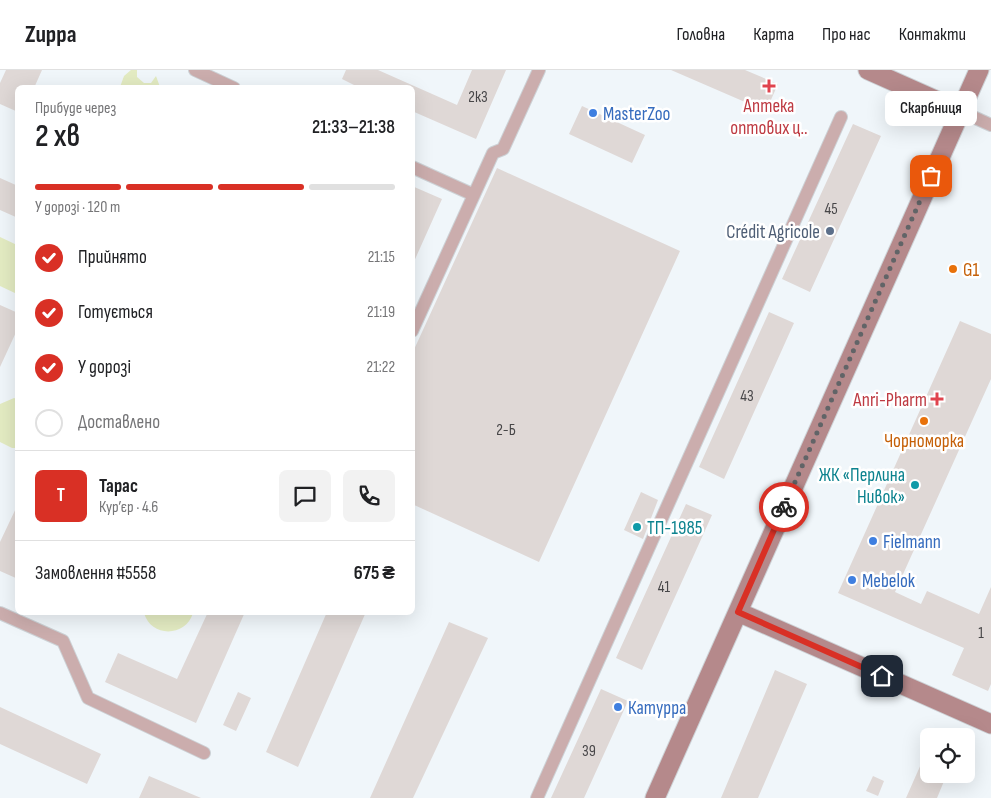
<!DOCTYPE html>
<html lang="uk">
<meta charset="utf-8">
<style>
body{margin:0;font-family:"Sofia Sans Condensed",sans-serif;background:#f2f2f2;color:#202124;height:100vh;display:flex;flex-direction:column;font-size:19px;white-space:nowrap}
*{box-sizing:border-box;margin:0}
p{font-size:16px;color:#757577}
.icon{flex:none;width:28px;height:28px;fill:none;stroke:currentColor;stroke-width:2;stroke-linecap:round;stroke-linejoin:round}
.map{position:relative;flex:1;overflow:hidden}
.side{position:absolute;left:15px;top:15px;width:400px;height:530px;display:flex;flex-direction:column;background:#fff;border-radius:8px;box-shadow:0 5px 20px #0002}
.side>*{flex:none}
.controls{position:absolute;left:920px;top:658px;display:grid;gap:10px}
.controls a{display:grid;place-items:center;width:55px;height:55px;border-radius:8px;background:#fff;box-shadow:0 5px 20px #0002;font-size:25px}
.pin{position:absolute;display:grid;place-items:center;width:42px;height:42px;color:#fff;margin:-21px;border-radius:10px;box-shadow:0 2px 8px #0006}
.courier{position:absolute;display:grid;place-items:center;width:50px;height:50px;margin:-25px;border:4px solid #d93025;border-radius:50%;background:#fff;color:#222;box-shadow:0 1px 6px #0007}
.bubble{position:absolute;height:35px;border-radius:8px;background:#fff;box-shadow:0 5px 20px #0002;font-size:16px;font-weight:600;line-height:35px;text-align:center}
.headline em{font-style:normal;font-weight:600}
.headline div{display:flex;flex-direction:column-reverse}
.headline{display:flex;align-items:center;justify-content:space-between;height:85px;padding:0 20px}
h1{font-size:32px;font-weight:600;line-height:38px}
.bar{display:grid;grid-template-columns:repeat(4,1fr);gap:8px 5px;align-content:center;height:60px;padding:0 20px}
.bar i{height:6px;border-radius:4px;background:#e0e0e0}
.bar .active{background:#d93025}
.bar p{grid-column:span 4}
.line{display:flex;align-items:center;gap:12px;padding:0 20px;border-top:1px solid #e0e0e0}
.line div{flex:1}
.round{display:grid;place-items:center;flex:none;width:52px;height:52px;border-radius:8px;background:#f2f2f2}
ol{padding:0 20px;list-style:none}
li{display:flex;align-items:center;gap:15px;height:55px}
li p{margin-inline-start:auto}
li .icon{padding:5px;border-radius:50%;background:#d93025;color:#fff;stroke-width:4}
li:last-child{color:#757577}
li i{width:28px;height:28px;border:2px solid #e0e0e0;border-radius:50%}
header{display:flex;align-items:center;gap:30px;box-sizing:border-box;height:70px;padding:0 25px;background:#fff;border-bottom:1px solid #e0e0e0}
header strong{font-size:24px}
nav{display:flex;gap:28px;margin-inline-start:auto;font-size:18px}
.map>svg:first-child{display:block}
.green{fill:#e3ebc2}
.building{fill:#dfd8d6}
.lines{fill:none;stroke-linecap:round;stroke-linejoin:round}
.street-casing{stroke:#cdd2d6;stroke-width:14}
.secondary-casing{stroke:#cdd2d6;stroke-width:21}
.street{stroke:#cbadad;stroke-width:12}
.secondary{stroke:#b5898b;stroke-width:19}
.done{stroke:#616467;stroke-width:5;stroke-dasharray:0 9}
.route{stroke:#d93025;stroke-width:6}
.health-dot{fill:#e0444e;stroke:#fff;stroke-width:2}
.shop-dot{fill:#3f7fe0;stroke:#fff;stroke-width:2}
.service-dot{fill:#5c6f8a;stroke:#fff;stroke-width:2}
.food-dot{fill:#e8710a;stroke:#fff;stroke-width:2}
.culture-dot{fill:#0f9aa8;stroke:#fff;stroke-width:2}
.labels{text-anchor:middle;stroke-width:5;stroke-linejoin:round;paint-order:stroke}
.number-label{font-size:16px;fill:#474648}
.health-label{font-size:19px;fill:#be3a42;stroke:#fff}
.shop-label{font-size:19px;fill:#366cbe;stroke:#fff;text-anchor:start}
.service-label{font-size:19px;fill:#4e5e75;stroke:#fff;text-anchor:end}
.food-label{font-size:19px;fill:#c56008;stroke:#fff;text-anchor:start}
.culture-label{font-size:19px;fill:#0d838f;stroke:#fff;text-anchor:end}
</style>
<header>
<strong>Zuppa</strong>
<nav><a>Головна</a><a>Карта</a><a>Про нас</a><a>Контакти</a></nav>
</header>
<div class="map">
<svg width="991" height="728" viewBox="0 0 991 728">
<rect width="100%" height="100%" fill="#f0f6fa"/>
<path class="green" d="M131,0H137V7L144,13H151L156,6L160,17H120L124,6Z
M0,167L17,175V224L0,216Z
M14,328L17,329L18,378H12L0,372V334Z
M144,543V542L193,543C186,567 151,568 144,543Z"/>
<path class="building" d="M6,0H42L34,18H18V42L0,34V13Z
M346,0H378L457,35L472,0H506L476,69L412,41V18H360L342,9Z
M671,0H745L778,14L766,41Z
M582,36L645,65L632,93L569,64Z
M853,54L881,66L810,222L782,209Z
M497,98L680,181L539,492L412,434V284Z
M0,108L18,116V148L0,140Z
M412,116L442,129L412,196Z
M0,235L18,243V258L0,297Z
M769,242L794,253L724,409L699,397Z
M960,251L991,264V309L895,522L921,534L927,521L979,544L991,517V614L988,621L952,605L964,578L838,523Z
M641,422L658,430L643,469L624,460Z
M18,434V509L0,501V472Z
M686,434L712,445L642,600L616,588Z
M208,542H245L196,653L105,612L118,583L177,609Z
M327,542H366L298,697L266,682Z
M449,552L488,568L413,728H370Z
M775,600L807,614L758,728H721Z
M601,619L628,631L584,728H551Z
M238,622L251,628L236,661L223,655Z
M0,637L101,684L87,714L0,674Z
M929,676V704H947L937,728H906Z
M149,706L201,728H139Z
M873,706L884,711L878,726L866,721Z"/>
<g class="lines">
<defs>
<path id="street" d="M195,0L234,18
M960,41L991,55
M412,97L474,125
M412,261L493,83L503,79L539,0
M0,543L63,571L88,628L204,683
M537,728L841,47"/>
<path id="secondary" d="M868,0L960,41
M738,542L991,654
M655,728L979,0"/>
</defs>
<use href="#street" class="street-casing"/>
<use href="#secondary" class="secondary-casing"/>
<use href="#street" class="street"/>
<use href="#secondary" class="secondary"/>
</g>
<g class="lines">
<path class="done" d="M784,437L931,106"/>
<path class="route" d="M784,437L738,542L882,606"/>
</g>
<g class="health-dot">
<path d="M766.5 8.5h5v5h5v5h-5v5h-5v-5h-5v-5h5z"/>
<path d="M934.5 321.5h5v5h5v5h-5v5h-5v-5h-5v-5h5z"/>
</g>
<g class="shop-dot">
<circle cx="593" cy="43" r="5"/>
<circle cx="873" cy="471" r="5"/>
<circle cx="852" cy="510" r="5"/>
<circle cx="618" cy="637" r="5"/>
</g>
<circle class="service-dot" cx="830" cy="161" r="5"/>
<g class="food-dot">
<circle cx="953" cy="199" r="5"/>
<circle cx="924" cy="351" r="5"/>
</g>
<g class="culture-dot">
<circle cx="915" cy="415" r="5"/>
<circle cx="637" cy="457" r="5"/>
</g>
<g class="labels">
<g class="number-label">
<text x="478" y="32">2к3</text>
<text x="831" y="144">45</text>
<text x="747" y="331">43</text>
<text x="506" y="365">2-Б</text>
<text x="664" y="522">41</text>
<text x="981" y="568">1</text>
<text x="589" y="686">39</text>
</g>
<g class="health-label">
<text x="769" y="42">Аптека<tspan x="769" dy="22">оптових ц..</tspan></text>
<text x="927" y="336" text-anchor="end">Anri-Pharm</text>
</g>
<g class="shop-label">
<text x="603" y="50">MasterZoo</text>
<text x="883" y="478">Fielmann</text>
<text x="862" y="517">Mebelok</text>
<text x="628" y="644">Катурра</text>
</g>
<g class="service-label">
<text x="820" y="168">Crédit Agricole</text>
</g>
<g class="food-label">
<text x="963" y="206">G1</text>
<text x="924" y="377" text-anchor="middle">Чорноморка</text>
</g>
<g class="culture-label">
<text x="905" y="411">ЖК «Перлина<tspan x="905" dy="22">Нивок»</tspan></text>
<text x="647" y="464" text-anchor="start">ТП-1985</text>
</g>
</g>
</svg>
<div class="controls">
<a><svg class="icon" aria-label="locate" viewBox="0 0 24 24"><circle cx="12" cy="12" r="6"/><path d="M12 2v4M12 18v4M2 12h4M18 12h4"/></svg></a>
</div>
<div class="pin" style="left:931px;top:106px;background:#ea580c"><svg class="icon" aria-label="bag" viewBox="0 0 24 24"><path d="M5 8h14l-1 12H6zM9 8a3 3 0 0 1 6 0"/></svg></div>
<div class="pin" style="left:882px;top:606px;background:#1f2937"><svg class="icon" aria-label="home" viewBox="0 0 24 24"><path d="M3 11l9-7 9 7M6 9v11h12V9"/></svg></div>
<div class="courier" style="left:784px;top:437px"><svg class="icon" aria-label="bike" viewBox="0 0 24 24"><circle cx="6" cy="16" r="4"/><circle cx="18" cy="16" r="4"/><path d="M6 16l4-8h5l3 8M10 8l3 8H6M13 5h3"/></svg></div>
<div class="bubble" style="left:885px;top:21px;width:92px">Скарбниця</div>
<section class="side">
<div class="headline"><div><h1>2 хв</h1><p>Прибуде через</p></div><em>21:33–21:38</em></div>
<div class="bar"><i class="active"></i><i class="active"></i><i class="active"></i><i></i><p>У дорозі · 120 m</p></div>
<ol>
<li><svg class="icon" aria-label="check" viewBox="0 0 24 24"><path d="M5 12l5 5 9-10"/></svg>Прийнято<p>21:15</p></li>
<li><svg class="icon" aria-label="check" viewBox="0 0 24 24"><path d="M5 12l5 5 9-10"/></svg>Готується<p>21:19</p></li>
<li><svg class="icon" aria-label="check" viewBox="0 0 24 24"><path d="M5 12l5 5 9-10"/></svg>У дорозі<p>21:22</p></li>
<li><i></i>Доставлено</li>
</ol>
<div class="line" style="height:90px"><b class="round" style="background:#d93025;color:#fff">Т</b><div><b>Тарас</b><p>Кур’єр · 4.6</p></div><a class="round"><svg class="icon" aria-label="chat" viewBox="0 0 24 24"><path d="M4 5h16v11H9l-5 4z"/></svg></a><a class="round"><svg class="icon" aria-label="phone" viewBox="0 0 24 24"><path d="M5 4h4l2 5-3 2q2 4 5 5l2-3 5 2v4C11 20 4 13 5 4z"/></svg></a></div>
<div class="line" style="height:65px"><div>Замовлення #5558</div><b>675 ₴</b></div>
</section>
</div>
